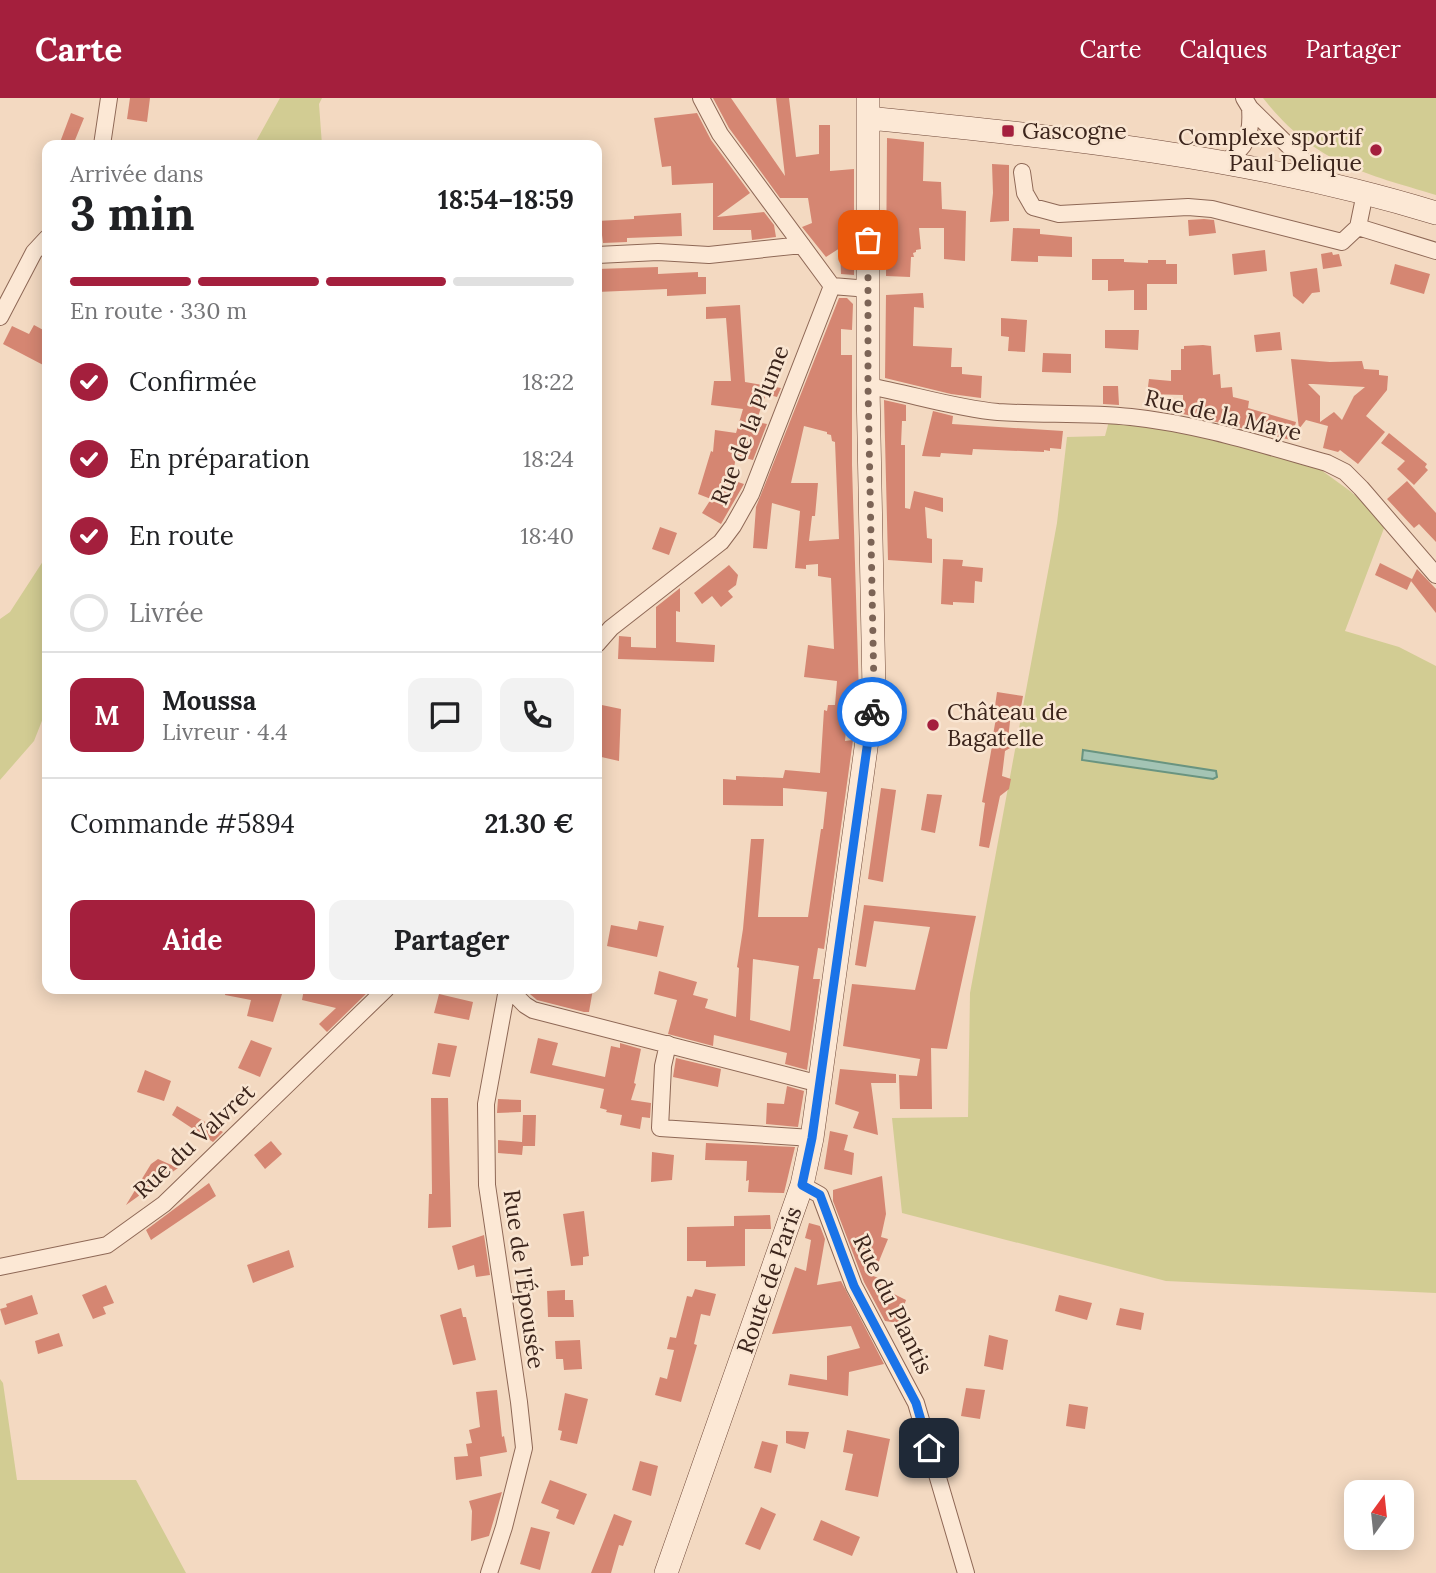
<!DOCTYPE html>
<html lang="fr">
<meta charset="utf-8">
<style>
body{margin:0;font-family:Lora,serif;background:#f2f2f2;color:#202124;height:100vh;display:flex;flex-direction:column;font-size:26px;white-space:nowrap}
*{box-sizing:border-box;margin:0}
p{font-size:23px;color:#757577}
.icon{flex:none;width:38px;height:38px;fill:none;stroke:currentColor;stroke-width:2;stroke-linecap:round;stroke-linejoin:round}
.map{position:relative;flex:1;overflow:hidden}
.side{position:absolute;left:42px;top:42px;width:560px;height:854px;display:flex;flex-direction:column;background:#fff;border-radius:14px;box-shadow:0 4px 18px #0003}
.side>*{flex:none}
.needle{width:46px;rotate:15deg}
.buttons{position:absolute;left:1344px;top:1382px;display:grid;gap:14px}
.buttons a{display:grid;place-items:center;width:70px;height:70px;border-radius:14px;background:#fff;box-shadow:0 4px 18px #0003;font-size:35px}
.pin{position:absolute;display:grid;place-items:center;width:60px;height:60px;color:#fff;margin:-30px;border-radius:14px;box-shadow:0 4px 10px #0006}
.courier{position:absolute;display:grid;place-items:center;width:70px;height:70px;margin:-35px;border:5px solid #1a73e8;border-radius:50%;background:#fff;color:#222;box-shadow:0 2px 9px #0007}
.headline em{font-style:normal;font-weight:700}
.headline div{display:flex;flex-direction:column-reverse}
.headline{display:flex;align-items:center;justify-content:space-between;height:119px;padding:0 28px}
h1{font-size:46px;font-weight:700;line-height:52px}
.bar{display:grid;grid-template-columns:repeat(4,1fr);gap:10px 7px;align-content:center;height:84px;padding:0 28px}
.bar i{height:9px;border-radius:5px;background:#e0e0e0}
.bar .active{background:#a41f3d}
.bar p{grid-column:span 4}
.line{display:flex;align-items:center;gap:18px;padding:0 28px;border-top:2px solid #e0e0e0}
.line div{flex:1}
.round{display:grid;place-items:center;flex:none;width:74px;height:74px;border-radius:14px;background:#f2f2f2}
ol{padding:0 28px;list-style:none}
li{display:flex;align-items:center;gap:21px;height:77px}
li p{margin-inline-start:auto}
li .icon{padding:7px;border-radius:50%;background:#a41f3d;color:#fff;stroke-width:4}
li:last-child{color:#757577}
li i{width:38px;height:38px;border:4px solid #e0e0e0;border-radius:50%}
.action{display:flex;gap:14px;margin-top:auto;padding:14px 28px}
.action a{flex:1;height:80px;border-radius:14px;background:#a41f3d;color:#fff;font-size:28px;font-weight:700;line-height:80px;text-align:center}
.action a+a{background:#f2f2f2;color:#202124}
header{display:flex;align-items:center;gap:42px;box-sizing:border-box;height:98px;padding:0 35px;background:#a41f3d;color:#fff}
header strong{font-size:33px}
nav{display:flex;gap:38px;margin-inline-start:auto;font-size:24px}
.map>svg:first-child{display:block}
.green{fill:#d2cc93}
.water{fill:#a4c4b4;stroke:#699480;stroke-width:2}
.building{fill:#d58672;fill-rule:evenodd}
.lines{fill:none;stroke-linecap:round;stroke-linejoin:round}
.street-casing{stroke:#8e6856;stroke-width:18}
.secondary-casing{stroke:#704939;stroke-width:24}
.street{stroke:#fce8d5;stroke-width:16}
.secondary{stroke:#fce8d5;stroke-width:23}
.done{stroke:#7c6456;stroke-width:7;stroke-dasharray:0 12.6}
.route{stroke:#1a73e8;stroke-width:9}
.poi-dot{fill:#a41f3d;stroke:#f9e5d1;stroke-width:2.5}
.labels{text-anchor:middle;stroke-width:5;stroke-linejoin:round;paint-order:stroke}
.poi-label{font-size:23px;fill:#3c251c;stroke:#f9e5d1;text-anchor:start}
.street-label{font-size:23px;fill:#3c251c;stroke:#f9e5d1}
</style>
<header>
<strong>Carte</strong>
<nav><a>Carte</a><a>Calques</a><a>Partager</a></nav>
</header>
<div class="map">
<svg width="1436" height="1475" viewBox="0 0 1436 1475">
<rect width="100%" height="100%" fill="#f3d9c1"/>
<path class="green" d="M280,0H322L319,6L322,47H254Z
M1263,0H1436V97C1362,75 1313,64 1263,0Z
M1109,323L1149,327L1252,349L1310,364L1350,393L1386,425L1345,533L1399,549L1436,568V1195L1166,1183L902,1115L892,1020L968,1019L970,895L1057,425L1067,339L1105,338Z
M47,457V610L34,643L0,682V521L10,514Z
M0,1281L3,1285L17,1382H136L186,1475H0Z"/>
<path class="water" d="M1083,652L1216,673L1217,679L1213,681L1082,662Z"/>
<path class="building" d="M130,0H150L147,24L127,21Z
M713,0H731L785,78L776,0H789L796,59L819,56V27H830V73L854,71V177L841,176L840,150L826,159L802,129L812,125L808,100H780L729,30Z
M71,15L84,20L73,47H59Z
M697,15L711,42L750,95L717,119L764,114L774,127L776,139L752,142L751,132H713V85L672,87L671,68L662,69L654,20Z
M887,40L924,44L923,83L941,84L942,111L966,113L965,163L944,161V130H919L921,151L916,152V154L913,155L914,159H911L910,179L886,178Z
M992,66L1009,67V123L990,124L993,95Z
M681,115L682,138L627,140V144L603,145L602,137H597V123L634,121V118Z
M1204,121L1214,122L1216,135L1189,138L1188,122Z
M1013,130L1040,131V136L1072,139V159L1038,158V164L1011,163Z
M1265,152L1267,173L1234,177L1232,156Z
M1332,154L1333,157L1339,156L1342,168L1323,171L1321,156Z
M1092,161H1124V164L1148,165V162H1166V166H1177V186H1147V212H1134V192L1108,193V182H1092Z
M1395,166L1430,176L1424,196L1390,186Z
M658,169V176L698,174V179H706V196L667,198V191L597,194V171Z
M1317,170L1320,194L1312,195L1303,206L1293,198L1290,174Z
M923,195L924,210L914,209L913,248L952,250L951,269H962V276L982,278L981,300L951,296L885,280L886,197Z
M839,200H847L853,206L852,232L841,231V257H852V367L859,597L857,614L848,613L845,643L853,642L824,851L818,850L813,881H820L807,972L785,966L787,955L714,937L713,948L668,936L677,902L654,896L659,873L697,884L693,897L708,901L705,910L736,919L739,870L737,869L743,831L751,741H764L758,819H808L821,731H823L827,694L783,690V708L723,707V681L736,682V678L783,680L785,672L820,675L824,612L827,613L828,607H835L837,583L804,579L808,547L834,551L831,480L818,478V466L806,467V471L795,470L800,413L772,405L767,451L753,450L756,409ZM804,328L827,334V336L831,337L832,343L835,344L839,441L809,443L812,418H815L818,385H791ZM753,861L799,868L790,933L750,922Z
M740,207L745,284L781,290L777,299L766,296L756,324L767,326L753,362L736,358L732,382L744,386L721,426L702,415L711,401L698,396L711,353L713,354L715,332L736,335L743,311L711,307L714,283H731L726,220L706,221V209Z
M1001,220L1027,222L1025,254L1008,253L1009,239L1001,238Z
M34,227L47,234V269L3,246L12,228L29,236Z
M1105,232H1139L1138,252L1105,250Z
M1280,234L1282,252L1256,254L1254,237Z
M1203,247L1211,248L1213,277L1220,276L1221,290L1232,289L1233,299L1249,303L1248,310L1296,324L1291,342L1183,316V297L1147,296L1149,281L1171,283V272H1181V251H1184V248Z
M1043,255L1071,256V275L1042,274Z
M1291,261L1330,264L1362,263L1364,271L1379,272V277L1388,278L1387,292L1366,318L1385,334L1358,366L1340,352L1338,354L1323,350L1328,328L1306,322L1299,331ZM1308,286H1313L1365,289L1354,298L1342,322L1334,314L1320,324V298Z
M1103,288H1118L1119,307L1103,306Z
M884,302L906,307V323H902L901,347H905V410L910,411L914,393L943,400V414L925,409L927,440L932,441V465L888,462Z
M933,313L953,318L952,326L1063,333L1061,351L1050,350V353L1044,352V354L973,351L972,357L941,355L940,359L922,358Z
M1389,335L1427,366L1425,369L1428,372L1414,387L1397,371L1405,363L1381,345Z
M1407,383L1436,415V444L1419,426L1414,430L1387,401Z
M660,429L677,435L669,457L652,451Z
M943,461L963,462L962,468L983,470L982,484L975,483L974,505L953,504V507L941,506Z
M1380,465L1412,481L1407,492L1375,477Z
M729,467L738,477L736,487L728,493L733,499L721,509L712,498L702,506L694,495Z
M1417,471L1436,491V515L1411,483Z
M680,490V514L676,513V544L715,547L714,564L618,561L619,538L631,539V549L656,550V509Z
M997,594L1023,598L1021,609L1011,615L1008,641L1017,646L1005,653L1002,678L1011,681L1009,691L1000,698L989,750L979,748L985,705L982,704L992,648L983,641L993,637L998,609L995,608Z
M597,606L621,611L619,663L597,658Z
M881,690L896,692L883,784L868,781Z
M927,696L942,697L935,735L921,732Z
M864,807L976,818L947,951L931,950L932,1011H900L899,977L917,978L920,961L843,948L852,886L915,892L930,829L874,823L866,869L855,867Z
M639,823L664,828L657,859L607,848L611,827L637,832Z
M226,891H274L283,893L273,924L247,918L251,902L225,897Z
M304,891H371L327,934L319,926L336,910L302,902Z
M524,891H593L589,914H584L537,902Z
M439,896L473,904L469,922L434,915Z
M538,940L558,945L552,967L605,979L611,948L620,950V945L641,951L634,985L636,986L631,1002L651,1005L650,1020L642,1019L640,1031L620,1027L622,1017L606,1014L607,1012L600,1010L604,991L530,975Z
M251,942L272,950L260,979L238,970Z
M438,945L457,948L450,979L432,976Z
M676,960L721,971L718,989L673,979Z
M840,971L896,976V985H871L878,1037L853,1030L859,1014L835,1006Z
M145,972L171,983L164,1003L137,994Z
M787,988L804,993L798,1029L766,1026L767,1005L784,1006Z
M431,1000H448L451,1129L428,1130L429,1096H432Z
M498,1001L521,1002V1014L497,1015Z
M177,1008L223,1034L213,1044L172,1017Z
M523,1017H536L535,1048H523L522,1057L498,1055V1042L522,1044Z
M830,1033L848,1037L844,1052L854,1055L852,1077L824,1071Z
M271,1043L282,1056L265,1071L254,1057Z
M706,1045L795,1049L784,1095L748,1094L749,1082L746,1083L747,1063L705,1062Z
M652,1054L674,1057L672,1082L651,1084Z
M158,1061L178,1070L126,1107L151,1066Z
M882,1078L886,1116L881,1139L888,1141L873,1178L882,1181L880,1192L889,1188L892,1195L906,1202L898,1225L885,1223L864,1184L833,1103V1092Z
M209,1085L216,1098L151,1142L146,1132Z
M584,1113L589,1158L583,1159V1167L571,1168L563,1116Z
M770,1117L771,1131H745V1168L706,1169V1163H687V1129L734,1128V1118Z
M809,1125L820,1128L825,1141L817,1187L841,1183L884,1266L849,1274L848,1298L788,1287L790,1276L827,1282V1258L860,1250L851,1228L772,1236L795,1169L806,1173L811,1142L805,1140Z
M484,1137L490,1177L476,1179L474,1167L458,1172L452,1148Z
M289,1152L294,1169L253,1185L247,1167Z
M106,1187L114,1205L103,1209L106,1216L93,1221L82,1197Z
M695,1191L716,1196L710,1218L701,1216L694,1246L697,1247L681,1304L655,1297L660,1279L667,1281L674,1252L667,1251L670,1239L676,1240L687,1198L692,1199Z
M565,1192V1202H573L574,1219H548L547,1193Z
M32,1197L38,1216L5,1227L0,1211L7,1209L6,1206Z
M1059,1197L1092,1205L1087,1222L1055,1213Z
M461,1210L463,1219H466L476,1262L453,1267L440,1217Z
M1120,1210L1144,1215L1141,1232L1116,1227Z
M59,1235L63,1248L38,1256L35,1243Z
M989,1237L1008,1242L1003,1272L984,1268Z
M580,1242L582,1271L564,1272L563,1261H556L555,1243Z
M966,1290L985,1292L980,1321L961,1318Z
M497,1292L502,1339L504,1338L507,1354L480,1359L482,1378L456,1382L454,1359L468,1358L466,1346L472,1345L469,1332L480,1329L476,1294Z
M565,1295L588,1301L577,1346L560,1342L562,1333L558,1332Z
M1069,1306L1088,1309L1085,1331L1066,1328Z
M847,1332L890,1341L878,1399L845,1392L853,1356L843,1354Z
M786,1333L809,1334L805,1351L786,1345Z
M762,1343L778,1347L771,1375L754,1370Z
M640,1363L658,1368L651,1398L632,1392Z
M550,1382L587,1396L574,1427L556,1420L559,1412L541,1405Z
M502,1394L489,1438L471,1443L472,1413L469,1403Z
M761,1409L776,1416L760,1452L745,1446Z
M614,1416L632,1423L623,1448L619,1447L611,1475H591Z
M821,1422L860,1439L852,1458L813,1442Z
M531,1429L550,1434L540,1472L520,1466Z"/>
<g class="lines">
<defs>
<path id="street" d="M701,0L720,36L832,188
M1244,0L1250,10L1300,59L1333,85
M102,47L109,0
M1223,65C1247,50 1252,37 1250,10
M1022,74L1025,95L1033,109L1059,116L1188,109L1212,111L1342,144L1358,129L1365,95
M1358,129L1436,153
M597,157L658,154L709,157L802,147
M0,219L34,154L47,140
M868,288C912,296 954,310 998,314C1042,317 1087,314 1131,319C1198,326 1263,347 1327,365L1345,374L1361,390L1436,477
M597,546L611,530L721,444L733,428L751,396L832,188L869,191
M509,891L525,907L533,912L820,986
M668,946L663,968L660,1030L812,1040
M802,1087L820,1097L854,1188L916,1305L966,1475
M0,1169L107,1147L164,1106L386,891
M489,1475L504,1429L524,1350L519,1304L487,1087L486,1006L507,891"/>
<path id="secondary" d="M868,20C1059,39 1251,58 1436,115
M666,1475L802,1087L812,1040L874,592L868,288V0"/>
</defs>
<use href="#street" class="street-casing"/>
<use href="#secondary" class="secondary-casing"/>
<use href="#street" class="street"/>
<use href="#secondary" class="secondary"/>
</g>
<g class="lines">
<path class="done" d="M868,142V288L874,592L872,614"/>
<path class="route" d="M872,614L812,1040L802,1087L820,1097L854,1188L916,1305L929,1350"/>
</g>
<g class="poi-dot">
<rect x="1001" y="26" width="14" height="14" rx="3.5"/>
<circle cx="1376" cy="52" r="7"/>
<circle cx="933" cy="627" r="7"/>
</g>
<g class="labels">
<g class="poi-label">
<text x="1022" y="41">Gascogne</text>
<text x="1362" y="47" text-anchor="end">Complexe sportif<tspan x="1362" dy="26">Paul Delique</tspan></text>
<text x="947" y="622">Château de<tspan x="947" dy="26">Bagatelle</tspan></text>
</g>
<g class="street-label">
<text transform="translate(1223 317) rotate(13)" y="8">Rue de la Maye</text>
<text transform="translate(750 327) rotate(-68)" y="8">Rue de la Plume</text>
<text transform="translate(194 1043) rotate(-43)" y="8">Rue du Valvret</text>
<text transform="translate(524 1181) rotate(82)" y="8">Rue de l'Épousée</text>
<text transform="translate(769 1182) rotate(-71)" y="8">Route de Paris</text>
<text transform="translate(893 1206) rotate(64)" y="8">Rue du Plantis</text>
</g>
</g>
</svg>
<div class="buttons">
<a><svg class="needle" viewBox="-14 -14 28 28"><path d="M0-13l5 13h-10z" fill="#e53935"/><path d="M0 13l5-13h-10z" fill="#757577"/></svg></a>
</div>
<div class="pin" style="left:868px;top:142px;background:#ea580c"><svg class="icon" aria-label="bag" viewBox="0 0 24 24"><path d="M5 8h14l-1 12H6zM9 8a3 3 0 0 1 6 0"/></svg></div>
<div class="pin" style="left:929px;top:1350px;background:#1f2937"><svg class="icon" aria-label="home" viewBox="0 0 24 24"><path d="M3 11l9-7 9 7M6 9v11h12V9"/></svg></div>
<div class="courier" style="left:872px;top:614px"><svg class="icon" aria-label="bike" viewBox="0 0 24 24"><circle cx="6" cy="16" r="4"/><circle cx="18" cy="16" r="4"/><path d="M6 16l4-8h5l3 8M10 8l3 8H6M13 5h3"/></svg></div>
<section class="side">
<div class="headline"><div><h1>3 min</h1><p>Arrivée dans</p></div><em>18:54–18:59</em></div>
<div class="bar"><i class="active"></i><i class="active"></i><i class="active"></i><i></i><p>En route · 330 m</p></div>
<ol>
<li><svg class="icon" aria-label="check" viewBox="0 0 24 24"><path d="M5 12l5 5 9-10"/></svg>Confirmée<p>18:22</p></li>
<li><svg class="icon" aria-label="check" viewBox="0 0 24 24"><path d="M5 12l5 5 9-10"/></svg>En préparation<p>18:24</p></li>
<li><svg class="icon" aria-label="check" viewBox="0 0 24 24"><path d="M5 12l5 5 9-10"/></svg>En route<p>18:40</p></li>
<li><i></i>Livrée</li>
</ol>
<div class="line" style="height:126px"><b class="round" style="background:#a41f3d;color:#fff">M</b><div><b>Moussa</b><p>Livreur · 4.4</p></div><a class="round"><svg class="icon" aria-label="chat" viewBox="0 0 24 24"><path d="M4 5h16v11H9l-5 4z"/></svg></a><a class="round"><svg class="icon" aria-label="phone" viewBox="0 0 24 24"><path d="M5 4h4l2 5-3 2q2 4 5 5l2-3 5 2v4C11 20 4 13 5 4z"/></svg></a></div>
<div class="line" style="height:91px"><div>Commande #5894</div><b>21.30 €</b></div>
<div class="action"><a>Aide</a><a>Partager</a></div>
</section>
</div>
